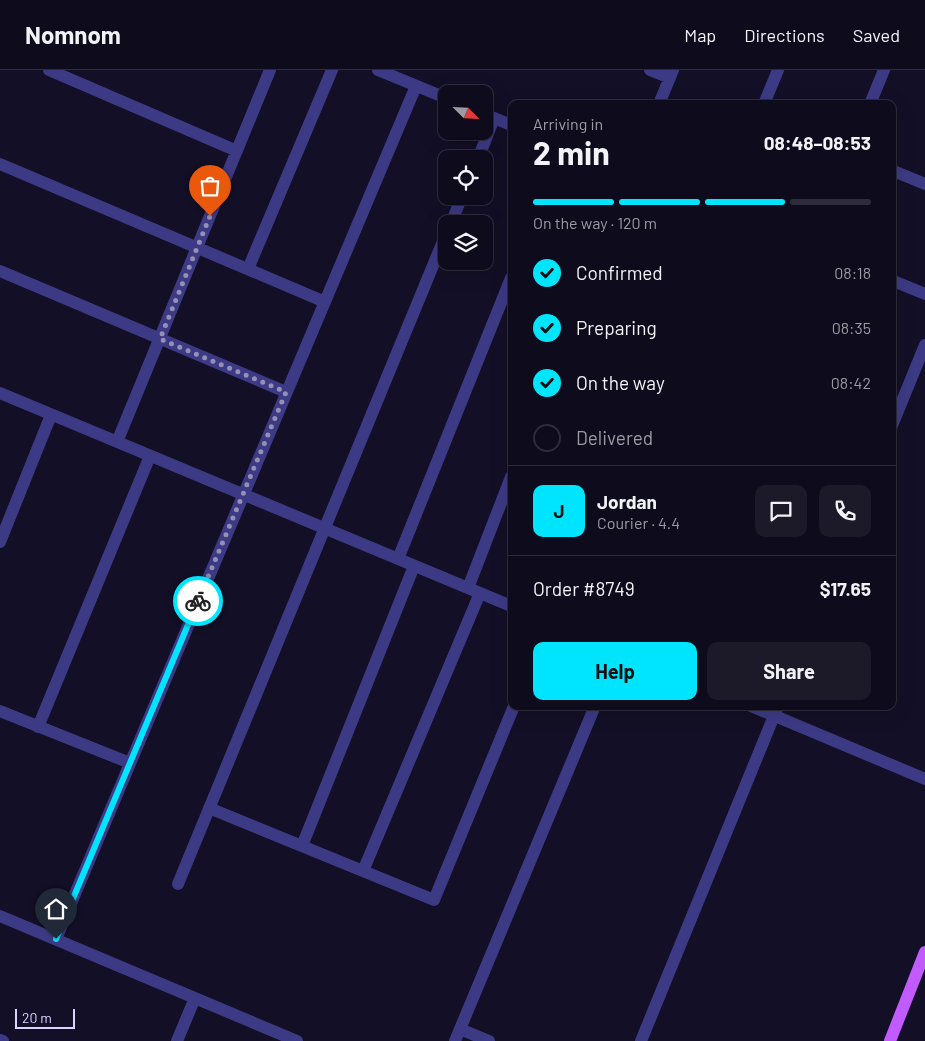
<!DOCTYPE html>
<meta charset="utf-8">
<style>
body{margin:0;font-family:Barlow,sans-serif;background:#1c1929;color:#f1f3f6;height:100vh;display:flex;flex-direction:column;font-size:19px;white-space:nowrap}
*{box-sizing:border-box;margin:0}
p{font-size:16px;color:#9b9ba3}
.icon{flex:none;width:28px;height:28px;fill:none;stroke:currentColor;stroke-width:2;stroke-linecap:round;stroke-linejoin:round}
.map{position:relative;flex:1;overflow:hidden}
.sheet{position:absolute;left:508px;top:30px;width:388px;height:610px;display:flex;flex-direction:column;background:#0e0b1c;border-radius:10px;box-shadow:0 5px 20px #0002,0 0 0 1px #2e2b3b}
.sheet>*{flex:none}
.needle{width:32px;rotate:114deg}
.buttons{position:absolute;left:438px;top:15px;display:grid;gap:10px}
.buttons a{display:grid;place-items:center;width:55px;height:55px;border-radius:10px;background:#0e0b1c;box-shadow:0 5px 20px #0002,0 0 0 1px #2e2b3b;font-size:25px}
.scale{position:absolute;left:15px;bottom:12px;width:60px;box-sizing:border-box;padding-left:5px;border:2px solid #d9d4ff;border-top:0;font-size:14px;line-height:18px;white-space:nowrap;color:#d9d4ff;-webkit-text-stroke:4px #130f26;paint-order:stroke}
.pin{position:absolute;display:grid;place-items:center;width:42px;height:42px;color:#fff;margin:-51px -21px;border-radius:50% 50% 50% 0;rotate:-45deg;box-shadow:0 0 5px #0007}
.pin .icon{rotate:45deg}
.courier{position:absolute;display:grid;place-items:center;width:50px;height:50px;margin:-25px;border:4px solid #00e5ff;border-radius:50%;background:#fff;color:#222;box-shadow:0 1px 6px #0007}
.headline em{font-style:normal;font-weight:700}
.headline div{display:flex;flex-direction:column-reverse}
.headline{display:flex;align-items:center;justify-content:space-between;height:85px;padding:0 25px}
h1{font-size:32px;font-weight:700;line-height:38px}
.bar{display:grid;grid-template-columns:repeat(4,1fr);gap:8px 5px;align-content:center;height:60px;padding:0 25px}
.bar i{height:6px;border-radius:4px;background:#2e2b3b}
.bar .selected{background:#00e5ff}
.bar p{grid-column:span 4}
.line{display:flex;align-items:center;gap:12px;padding:0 25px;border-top:1px solid #2e2b3b}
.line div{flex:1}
.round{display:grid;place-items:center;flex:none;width:52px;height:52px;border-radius:10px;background:#1c1929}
ol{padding:0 25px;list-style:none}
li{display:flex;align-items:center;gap:15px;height:55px}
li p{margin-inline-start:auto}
li .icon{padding:5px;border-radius:50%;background:#00e5ff;color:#111;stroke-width:4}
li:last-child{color:#9b9ba3}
li i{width:28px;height:28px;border:2px solid #2e2b3b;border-radius:50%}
.button{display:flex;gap:10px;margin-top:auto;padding:10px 25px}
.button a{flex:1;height:58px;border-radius:10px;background:#00e5ff;color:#111;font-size:20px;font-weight:700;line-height:58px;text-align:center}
.button a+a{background:#1c1929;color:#f1f3f6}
header{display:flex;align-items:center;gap:30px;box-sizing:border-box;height:70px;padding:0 25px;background:#0e0b1c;border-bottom:1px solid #2e2b3b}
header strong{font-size:24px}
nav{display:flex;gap:28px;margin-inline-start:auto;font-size:18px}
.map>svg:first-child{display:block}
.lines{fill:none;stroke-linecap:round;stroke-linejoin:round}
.minor{stroke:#3d3a85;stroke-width:12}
.major{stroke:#c25bff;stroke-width:12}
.done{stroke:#948fb3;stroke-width:5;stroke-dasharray:0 9}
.route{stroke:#00e5ff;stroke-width:6}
</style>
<header>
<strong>Nomnom</strong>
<nav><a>Map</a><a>Directions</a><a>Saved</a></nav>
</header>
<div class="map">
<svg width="925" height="971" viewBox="0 0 925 971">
<rect width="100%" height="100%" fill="#130f26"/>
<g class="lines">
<path class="minor" d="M49,0L237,81
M378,0L446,28
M650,0L670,8
M659,34L673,0
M764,34L778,0
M870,34L884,0
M484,44L511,55
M478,89L494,48
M0,94L325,232
M891,100L925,114
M451,154L462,126
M248,199L332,0
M0,201L286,322
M891,210L925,224
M0,323L511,536
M891,358L925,275
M117,372L270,0
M0,472L51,345
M398,489L511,208
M468,518L511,407
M751,636L925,709
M0,641L130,693
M38,657L150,386
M209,738L434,830L514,636
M302,776L414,496
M363,801L480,523
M178,814L446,164
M0,846L297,971
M56,869L416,16
M460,959L489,971
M0,970L3,971
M177,971L195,928
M455,971L595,636
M641,971L778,636"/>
<path class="major" d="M890,971L925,882"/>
</g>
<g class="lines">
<path class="done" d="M198,531L286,322L160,269L210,146"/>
<path class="route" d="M56,869L198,531"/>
</g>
</svg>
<div class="buttons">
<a><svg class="needle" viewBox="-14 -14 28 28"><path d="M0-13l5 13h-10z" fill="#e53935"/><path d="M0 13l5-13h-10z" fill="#9b9ba3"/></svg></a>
<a><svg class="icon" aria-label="locate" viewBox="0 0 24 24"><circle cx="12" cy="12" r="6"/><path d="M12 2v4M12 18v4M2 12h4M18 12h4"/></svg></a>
<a><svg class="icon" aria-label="layers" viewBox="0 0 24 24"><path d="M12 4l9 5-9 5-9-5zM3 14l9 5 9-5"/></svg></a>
</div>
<div class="scale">20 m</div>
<div class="pin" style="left:210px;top:146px;background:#ea580c"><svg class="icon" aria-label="bag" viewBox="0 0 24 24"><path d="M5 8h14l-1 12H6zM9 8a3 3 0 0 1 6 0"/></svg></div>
<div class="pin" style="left:56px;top:869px;background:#1f2937"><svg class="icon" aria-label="home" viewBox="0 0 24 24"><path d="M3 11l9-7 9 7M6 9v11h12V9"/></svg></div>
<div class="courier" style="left:198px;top:531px"><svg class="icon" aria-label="bike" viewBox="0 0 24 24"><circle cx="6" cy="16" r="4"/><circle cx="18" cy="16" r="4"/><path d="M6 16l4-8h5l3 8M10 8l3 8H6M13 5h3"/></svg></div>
<section class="sheet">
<div class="headline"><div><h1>2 min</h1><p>Arriving in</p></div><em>08:48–08:53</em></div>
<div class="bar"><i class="selected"></i><i class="selected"></i><i class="selected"></i><i></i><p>On the way · 120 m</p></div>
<ol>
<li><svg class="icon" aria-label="check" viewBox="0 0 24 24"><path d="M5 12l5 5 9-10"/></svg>Confirmed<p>08:18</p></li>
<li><svg class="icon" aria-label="check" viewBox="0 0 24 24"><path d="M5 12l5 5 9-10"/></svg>Preparing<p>08:35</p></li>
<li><svg class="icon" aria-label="check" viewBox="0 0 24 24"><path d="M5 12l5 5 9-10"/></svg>On the way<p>08:42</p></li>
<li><i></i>Delivered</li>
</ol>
<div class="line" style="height:90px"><b class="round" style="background:#00e5ff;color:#111">J</b><div><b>Jordan</b><p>Courier · 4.4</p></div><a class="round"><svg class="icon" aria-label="chat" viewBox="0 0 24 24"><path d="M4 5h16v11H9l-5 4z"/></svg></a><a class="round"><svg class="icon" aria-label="phone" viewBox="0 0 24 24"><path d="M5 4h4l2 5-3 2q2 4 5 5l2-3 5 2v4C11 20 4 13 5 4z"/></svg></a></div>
<div class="line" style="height:65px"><div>Order #8749</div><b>$17.65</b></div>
<div class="button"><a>Help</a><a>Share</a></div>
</section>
</div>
